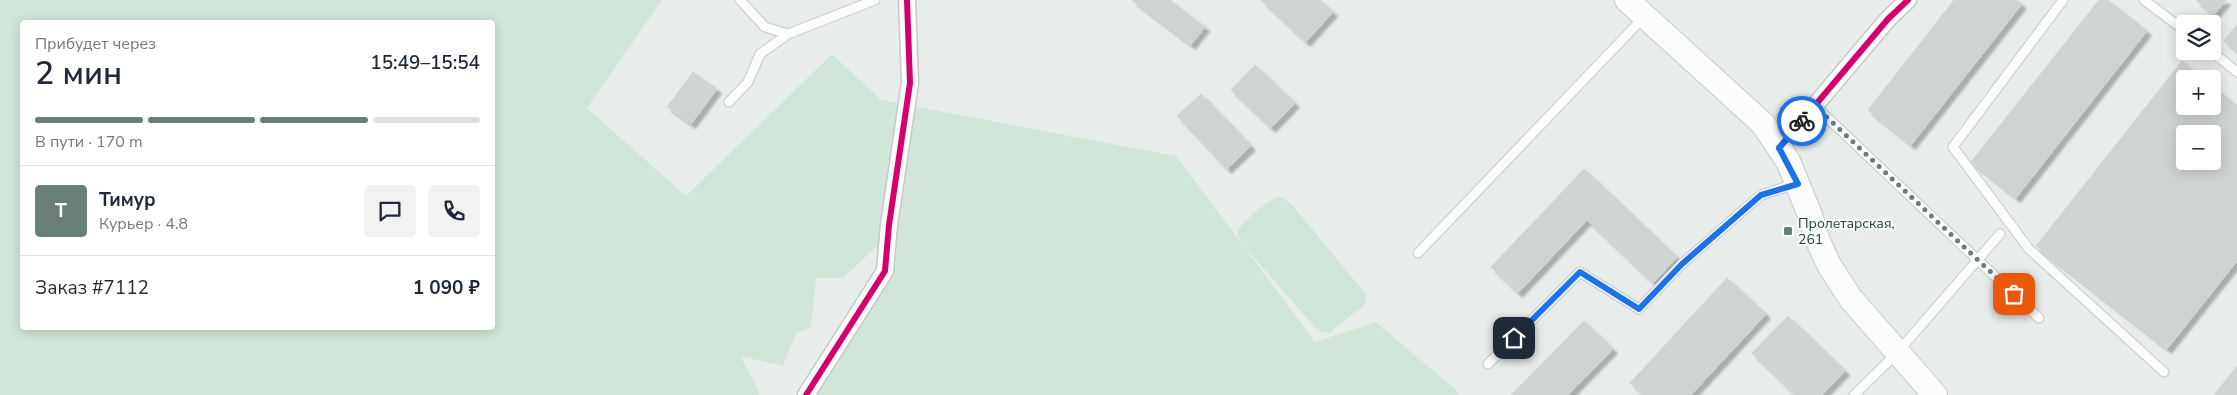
<!DOCTYPE html>
<html lang="ru">
<meta charset="utf-8">
<style>
body{margin:0;font-family:"Nunito Sans",sans-serif;background:#f2f2f3;color:#1f2937;height:100vh;display:flex;flex-direction:column;font-size:19px;white-space:nowrap}
*{box-sizing:border-box;margin:0}
p{font-size:16px;color:#747a83}
.icon{flex:none;width:28px;height:28px;fill:none;stroke:currentColor;stroke-width:2;stroke-linecap:round;stroke-linejoin:round}
.map{position:relative;flex:1;overflow:hidden}
.side{position:absolute;left:20px;top:20px;width:475px;height:310px;display:flex;flex-direction:column;background:#fff;border-radius:5px;box-shadow:0 2px 12px #0003}
.side>*{flex:none}
.fabs{position:absolute;left:2176px;top:15px;display:grid;gap:10px}
.fabs a{display:grid;place-items:center;width:45px;height:45px;border-radius:5px;background:#fff;box-shadow:0 2px 12px #0003;font-size:25px}
.pin{position:absolute;display:grid;place-items:center;width:42px;height:42px;color:#fff;margin:-21px;border-radius:10px;box-shadow:0 2px 8px #0006}
.courier{position:absolute;display:grid;place-items:center;width:50px;height:50px;margin:-25px;border:4px solid #1a73e8;border-radius:50%;background:#fff;color:#222;box-shadow:0 1px 6px #0007}
.overview em{font-style:normal;font-weight:600}
.overview div{display:flex;flex-direction:column-reverse}
.overview{display:flex;align-items:center;justify-content:space-between;height:85px;padding:0 15px}
h1{font-size:32px;font-weight:600;line-height:38px}
.bar{display:grid;grid-template-columns:repeat(4,1fr);gap:8px 5px;align-content:center;height:60px;padding:0 15px}
.bar i{height:6px;border-radius:4px;background:#e0e1e3}
.bar .selected{background:#697e78}
.bar p{grid-column:span 4}
.line{display:flex;align-items:center;gap:12px;padding:0 15px;border-top:1px solid #e0e1e3}
.line div{flex:1}
.round{display:grid;place-items:center;flex:none;width:52px;height:52px;border-radius:5px;background:#f2f2f3}
.map>svg:first-child{display:block}
.green{fill:#d1e6d8;fill-rule:evenodd}
.building{fill:#cfd4d2;stroke:#d1d6d4;fill-rule:evenodd;filter:url(#shadow)}
.lines{fill:none;stroke-linecap:round;stroke-linejoin:round}
.service-casing{stroke:#c5cac8;stroke-width:11}
.minor-casing{stroke:#c5cac8;stroke-width:19}
.secondary-casing{stroke:#c3cbc8;stroke-width:26}
.service{stroke:#fcfcfc;stroke-width:9}
.minor{stroke:#fcfcfc;stroke-width:16}
.secondary{stroke:#fcfcfc;stroke-width:24}
.cycleway-casing{stroke:#f7fbf9;stroke-width:9}
.cycleway{stroke:#d6006c;stroke-width:6}
.done{stroke:#697e78;stroke-width:5;stroke-dasharray:0 9}
.route{stroke:#1a73e8;stroke-width:6}
.poi-dot{fill:#697e78;stroke:#f7fbf9;stroke-width:2}
.labels{text-anchor:middle;stroke-width:4;stroke-linejoin:round;paint-order:stroke}
.poi-label{font-size:14px;fill:#24423a;stroke:#f7fbf9;text-anchor:start}
</style>
<div class="map">
<svg width="2237" height="395" viewBox="0 0 2237 395">
<defs>
<filter id="shadow"><feDropShadow dx="4.5" dy="4.5" stdDeviation="1" flood-color="#0004"/></filter>
</defs>
<rect width="100%" height="100%" fill="#e8edeb"/>
<path class="green" d="M0,0H662L587,108L686,196L832,54L881,100L1176,156L1240,241L1237,231C1242,223 1267,200 1276,198C1283,196 1288,202 1293,206L1365,293L1367,301L1363,306L1329,333L1322,332L1314,326L1242,244L1315,342L1376,322L1456,390L1459,395H811L895,257L876,247L843,278H816L811,328L796,333L783,366L740,356L760,393L758,395H0ZM22,22H492V328H22Z"/>
<path class="building" d="M1132,0H1170L1205,27L1191,45Z
M1261,0H1320L1333,12L1306,42Z
M1954,0H2016L2022,4L1911,145L1868,110Z
M2099,0H2108L2147,31L2016,198L1971,162Z
M2196,0H2226L2214,15Z
M2237,24V51L2224,41Z
M2182,61L2204,79H2185V106H2212V86L2237,105V261L2167,349L2036,246ZM2185,134H2212V161H2185Z
M1255,65L1295,103L1271,128L1231,90Z
M693,72L717,89L691,124L667,107Z
M1201,94L1251,146L1227,169L1177,116Z
M1584,169L1677,257L1653,283L1587,220L1518,293L1491,267Z
M1727,278L1766,314L1691,395H1643L1630,383Z
M1788,316L1845,371L1822,395H1795L1752,353Z
M1584,321L1613,349L1568,395H1511Z
M2237,366V395H2214Z"/>
<g class="lines">
<defs>
<path id="service" d="M740,0L765,27L788,34L875,0
M2063,0L1953,147L2029,249L2164,372
M2144,0L2185,31
M2211,51L2237,72
M729,102L748,82L760,54L788,34
M1815,106L2039,318
M1418,253L1645,16
M1488,364L1580,272L1639,309L1682,264L1761,195L1795,184
M1854,395L1897,353L2000,234"/>
<path id="minor" d="M1779,148L1888,19L1908,0
M806,395L885,271L889,225L910,83L907,0"/>
<path id="secondary" d="M1627,0L1763,124L1788,161L1810,215L1818,241L1829,265L1851,299L1935,395"/>
</defs>
<use href="#service" class="service-casing"/>
<use href="#minor" class="minor-casing"/>
<use href="#secondary" class="secondary-casing"/>
<use href="#service" class="service"/>
<use href="#minor" class="minor"/>
<use href="#secondary" class="secondary"/>
<defs>
<path id="cycleway" d="M1779,148L1888,19L1908,0
M806,395L885,271L889,225L910,83L907,0"/>
</defs>
<use href="#cycleway" class="cycleway-casing"/>
<use href="#cycleway" class="cycleway"/>
</g>
<g class="lines">
<path class="done" d="M1802,121L1815,106L2014,294"/>
<path class="route" d="M1514,338L1580,272L1639,309L1682,264L1761,195L1798,184L1779,148L1802,121"/>
</g>
<rect class="poi-dot" x="1783" y="226" width="10" height="10" rx="2.5"/>
<g class="labels">
<g class="poi-label">
<text x="1798" y="228">Пролетарская,<tspan x="1798" dy="16">261</tspan></text>
</g>
</g>
</svg>
<div class="fabs">
<a><svg class="icon" aria-label="layers" viewBox="0 0 24 24"><path d="M12 4l9 5-9 5-9-5zM3 14l9 5 9-5"/></svg></a>
<a>+</a>
<a>−</a>
</div>
<div class="pin" style="left:2014px;top:294px;background:#ea580c"><svg class="icon" aria-label="bag" viewBox="0 0 24 24"><path d="M5 8h14l-1 12H6zM9 8a3 3 0 0 1 6 0"/></svg></div>
<div class="pin" style="left:1514px;top:338px;background:#1f2937"><svg class="icon" aria-label="home" viewBox="0 0 24 24"><path d="M3 11l9-7 9 7M6 9v11h12V9"/></svg></div>
<div class="courier" style="left:1802px;top:121px"><svg class="icon" aria-label="bike" viewBox="0 0 24 24"><circle cx="6" cy="16" r="4"/><circle cx="18" cy="16" r="4"/><path d="M6 16l4-8h5l3 8M10 8l3 8H6M13 5h3"/></svg></div>
<section class="side">
<div class="overview"><div><h1>2 мин</h1><p>Прибудет через</p></div><em>15:49–15:54</em></div>
<div class="bar"><i class="selected"></i><i class="selected"></i><i class="selected"></i><i></i><p>В пути · 170 m</p></div>
<div class="line" style="height:90px"><b class="round" style="background:#697e78;color:#fff">Т</b><div><b>Тимур</b><p>Курьер · 4.8</p></div><a class="round"><svg class="icon" aria-label="chat" viewBox="0 0 24 24"><path d="M4 5h16v11H9l-5 4z"/></svg></a><a class="round"><svg class="icon" aria-label="phone" viewBox="0 0 24 24"><path d="M5 4h4l2 5-3 2q2 4 5 5l2-3 5 2v4C11 20 4 13 5 4z"/></svg></a></div>
<div class="line" style="height:65px"><div>Заказ #7112</div><b>1 090 ₽</b></div>
</section>
</div>
